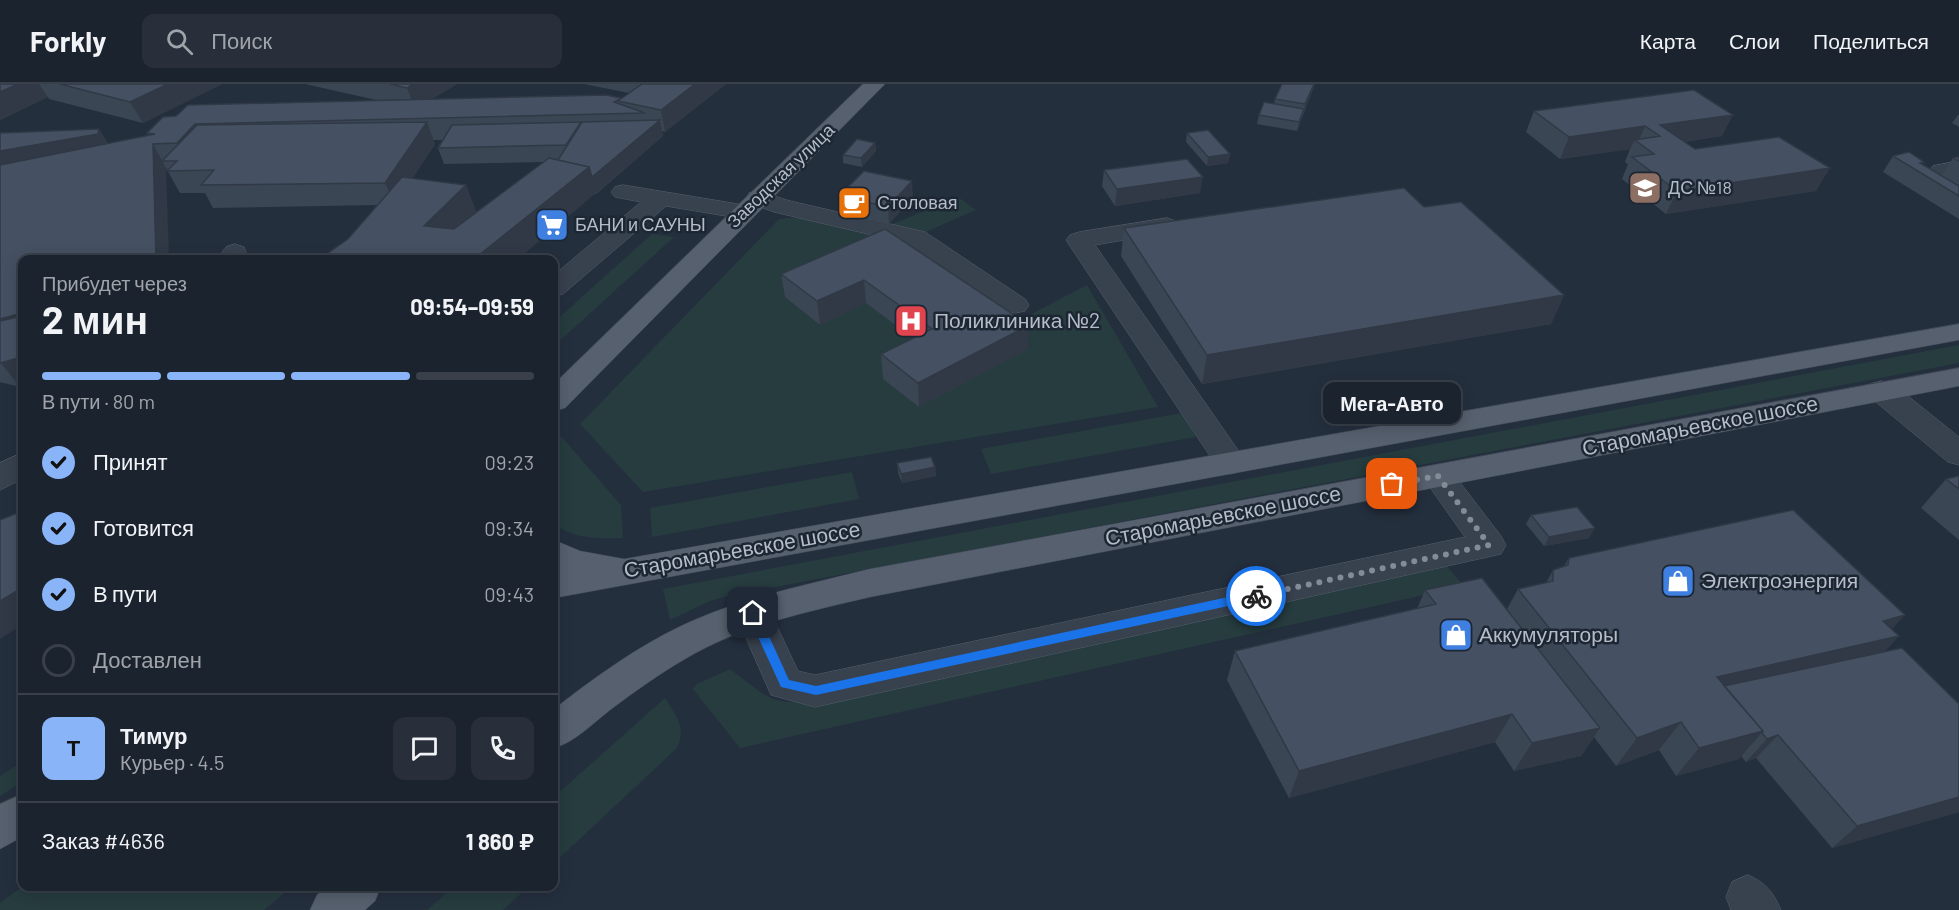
<!DOCTYPE html>
<html lang="ru">
<meta charset="utf-8">
<style>
body{margin:0;font-family:Barlow,sans-serif;background:#282f3a;color:#f1f3f6;height:100vh;display:flex;flex-direction:column;font-size:22px;white-space:nowrap}
*{box-sizing:border-box;margin:0}
p{font-size:20px;color:#a0a4aa}
.icon{flex:none;width:33px;height:33px;fill:none;stroke:currentColor;stroke-width:2;stroke-linecap:round;stroke-linejoin:round}
.map{position:relative;flex:1;overflow:hidden}
.panel{position:absolute;left:18px;top:171px;width:540px;height:636px;display:flex;flex-direction:column;background:#1b232e;border-radius:12px;box-shadow:0 3px 15px #0003,0 0 0 2px #39404a}
.panel>*{flex:none}
.pin{position:absolute;display:grid;place-items:center;width:51px;height:51px;color:#fff;margin:-26px;border-radius:12px;box-shadow:0 3px 9px #0006}
.courier{position:absolute;display:grid;place-items:center;width:60px;height:60px;margin:-30px;border:4px solid #1a73e8;border-radius:50%;background:#fff;color:#222;box-shadow:0 2px 8px #0007}
.bubble{position:absolute;height:42px;border-radius:12px;background:#1b232e;box-shadow:0 3px 15px #0003,0 0 0 2px #39404a;font-size:20px;font-weight:700;line-height:42px;text-align:center}
.summary em{font-style:normal;font-weight:700}
.summary div{display:flex;flex-direction:column-reverse}
.summary{display:flex;align-items:center;justify-content:space-between;height:102px;padding:0 24px}
h1{font-size:39px;font-weight:700;line-height:45px}
.bar{display:grid;grid-template-columns:repeat(4,1fr);gap:9px 6px;align-content:center;height:72px;padding:0 24px}
.bar i{height:8px;border-radius:4px;background:#39404a}
.bar .on{background:#8ab4f8}
.bar p{grid-column:span 4}
.line{display:flex;align-items:center;gap:15px;padding:0 24px;border-top:2px solid #39404a}
.line div{flex:1}
.round{display:grid;place-items:center;flex:none;width:63px;height:63px;border-radius:12px;background:#282f3a}
ol{padding:0 24px;list-style:none}
li{display:flex;align-items:center;gap:18px;height:66px}
li p{margin-inline-start:auto}
li .icon{padding:6px;border-radius:50%;background:#8ab4f8;color:#111;stroke-width:4}
li:last-child{color:#a0a4aa}
li i{width:33px;height:33px;border:3px solid #39404a;border-radius:50%}
header{display:flex;align-items:center;gap:36px;box-sizing:border-box;height:84px;padding:0 30px;background:#1b232e;border-bottom:2px solid #39404a}
header strong{font-size:28px}
nav{display:flex;gap:33px;margin-inline-start:auto;font-size:21px}
.search{width:420px;height:54px;background:#282f3a;display:flex;align-items:center;gap:15px;box-sizing:border-box;padding:0 21px;border-radius:12px;color:#a0a4aa;font-size:22px}
.map>svg:first-child{display:block}
.green{fill:#263c3f}
.lines{fill:none;stroke-linecap:round;stroke-linejoin:round}
.minor-casing{stroke:#565f6c;stroke-width:1}
.major-casing{stroke:#414a57;stroke-width:1}
.minor{fill:#38414e;fill-rule:evenodd}
.major{fill:#56606e;fill-rule:evenodd}
.wall{fill:#3b4654;fill-rule:evenodd}
.shaded-wall{fill:#303945}
.building{fill:#455162;stroke:#303945;stroke-width:1.5}
.route{fill:#1a73e8}
.done{stroke:#828b98;stroke-width:6;stroke-dasharray:0 10.8}
.labels{text-anchor:middle;stroke-width:5;stroke-linejoin:round;paint-order:stroke}
.far-street-label{font-size:18px;fill:#b4bcc9;stroke:#1d2633}
.far-poi-label{font-size:18px;fill:#b4bcc9;stroke:#1d2633;text-anchor:start}
.poi-label{font-size:21px;fill:#b4bcc9;stroke:#1d2633;text-anchor:start}
.street-label{font-size:21px;fill:#b4bcc9;stroke:#1d2633}
</style>
<header>
<strong>Forkly</strong>
<div class="search"><svg class="icon" aria-label="search" viewBox="0 0 24 24"><circle cx="10" cy="10" r="6"/><path d="M15 15l6 6"/></svg>Поиск</div>
<nav><a>Карта</a><a>Слои</a><a>Поделиться</a></nav>
</header>
<div class="map">
<svg width="1959" height="826" viewBox="0 0 1959 826">
<rect width="100%" height="100%" fill="#242f3e"/>
<path class="green" d="M958,113L976,126L889,164L1031,261L1010,241L1087,201L1158,323L643,408L580,340L779,135L839,129L890,141Z
M652,150L674,153L554,262V238Z
M1959,261V279L728,512L710,517L670,536L663,505Z
M1182,329L1196,353L991,390L981,365Z
M561,352L621,421L623,454C600,455 571,455 554,439V367Z
M852,388L859,415L652,453L650,424Z
M1444,479L1464,502L740,664L693,605L697,600L730,585C765,611 771,623 816,616Z
M665,614C676,632 688,645 676,665L554,779V713Z
M22,678V698L0,712V692Z
M23,802H292V803L264,826H0V819Z
M453,803V802L528,803L503,826H427Z"/>
<g class="lines">
<defs>
<path id="minor" d="M1959,77V91L1941,94L1933,92L1929,87L1933,82Z
M623,101L744,121L753,123L756,128L753,133L744,135L666,122L563,210L554,212V191L641,118L615,113L611,108L615,103Z
M758,107L790,117L925,148L1025,215L1029,221L1025,227L1015,229L1005,227L907,159L774,128L749,119L746,114L749,109Z
M1167,134L1176,137L1180,142L1176,147L1095,161L1247,379L1242,387L1231,390L1220,387L1066,156L1070,151L1079,148Z
M235,160L244,163L249,176H223L222,168L226,163Z
M1882,297L1893,300L1959,353V381L1948,378L1871,314L1867,307L1871,300Z
M22,369V395L0,406V379Z
M1438,381L1449,384L1501,452L1506,461L1501,470L815,623L771,611L735,529L740,519L753,515L766,519L798,587L815,591L1465,453L1422,392L1427,384Z
M1748,791C1766,799 1773,808 1781,826H1731L1726,813L1732,798Z"/>
<path id="major" d="M863,0H885L565,324L554,327V300Z
M1959,240V256L554,514V488L558,487L554,484V456L580,467L624,475Z
M1959,284V302L870,513C807,528 742,541 685,575C659,590 634,608 610,626C592,640 575,658 554,664V625C594,594 635,564 681,542C740,514 806,501 870,485Z
M22,710V753L0,765V720Z
M326,802H381L375,817L365,826H310L317,811Z"/>
</defs>
<use href="#minor" class="minor-casing"/>
<use href="#major" class="major-casing"/>
<use href="#minor" class="minor"/>
<use href="#major" class="major"/>
</g>
<path class="wall" d="M0,0H222L143,39L49,15L48,13L0,36Z
M305,0H457L432,15H621L629,9L584,0H726L665,48L662,47L663,52L596,110L348,155L378,121L213,124L205,109H180L166,84L22,176V302L20,303L0,298V49L99,45L108,60L149,52L147,49L176,32L376,16ZM433,56H443L438,64L444,80L544,78L476,128L466,101L412,95L435,60Z
M1282,0H1315L1297,47L1257,40L1259,31L1274,20L1275,15Z
M1534,27L1722,52L1684,58L1695,65L1816,107L1666,130L1622,95L1628,80L1625,78L1630,65L1560,75L1526,48Z
M1958,31H1959V43L1952,39Z
M1187,49L1230,70L1228,79L1207,82L1186,58Z
M875,59L876,67L862,83L843,79V71Z
M1893,72L1922,80L1941,92L1953,74L1959,73V135L1883,88Z
M1104,86L1200,109L1115,122L1102,102Z
M839,112L913,113L889,140L840,128Z
M1424,123L1564,211L1551,240L1202,300L1121,172L1124,144Z
M885,145L1028,265L919,323L883,295L881,270L913,254L866,219L820,241L785,213L781,190Z
M897,379L935,383L936,392L902,399L898,389Z
M1959,392V456L1921,424L1946,395Z
M1531,431L1589,454L1544,462L1526,440Z
M1569,474L1892,545L1899,552L1885,567L1959,620V728L1832,764L1756,674L1746,678L1741,672L1739,675L1676,692L1659,666L1616,682L1594,653L1581,672L1514,687L1495,658L1289,714L1227,596L1235,567L1417,525L1425,506L1507,525L1518,505L1546,499L1553,486L1564,482Z"/>
<path class="shaded-wall" d="M18,0H39L48,13L0,36V8Z
M168,0H222L143,39L130,18Z
M413,0H457L415,25L407,4Z
M695,0H726L665,48L661,26Z
M1314,0H1315L1314,3L1304,29L1305,20Z
M1304,25L1302,33L1297,47L1299,38Z
M1733,31L1722,52L1655,62L1660,52V41Z
M660,36L663,52L517,176H473L589,83Z
M427,38L435,60L395,121L385,99Z
M195,40L206,62L190,81L177,59Z
M1645,42L1638,58L1635,56L1630,65L1560,75L1569,53Z
M99,45L112,67L0,92V67Z
M875,59L876,67L862,83L861,74Z
M153,60L166,84L169,176H156Z
M1230,70L1228,79L1207,82L1208,73Z
M1830,84L1816,107L1666,130L1677,107Z
M1203,93L1200,109L1115,122L1117,105Z
M912,97L913,113L889,140L888,123Z
M466,101L476,129L435,170L424,142Z
M864,196L866,219L820,241L817,217Z
M1564,211L1551,240L1202,300L1207,271Z
M22,229V257L0,263V235Z
M1029,241L1028,265L919,323L918,299Z
M22,273V302L20,303L1,279Z
M935,383L936,392L902,399L901,390Z
M1595,444L1589,454L1544,462L1549,453Z
M22,504V541L0,555V517Z
M1905,531L1882,556L1899,552L1872,581L1722,602L1717,593L1883,537Z
M1512,630L1495,658L1289,714L1299,687Z
M1681,638L1659,666L1616,682L1637,654Z
M1600,644L1581,672L1514,687L1532,659Z
M1763,647L1739,675L1676,692L1699,664Z
M1778,651L1756,674L1746,678L1767,655Z
M1959,713V728L1832,764L1857,742Z"/>
<path class="building" d="M0,0H18L0,8Z
M60,0H168L130,18Z
M390,0H413L407,4Z
M642,0H695L661,26L618,17Z
M1282,0H1314L1305,20L1275,15Z
M1694,6L1733,31L1660,41L1695,65L1779,53L1830,84L1677,107L1632,73L1654,70L1635,56L1660,52L1645,42L1569,53L1534,27Z
M606,11L621,14L614,18L645,29L195,40L177,59L153,60L156,176H22V229L0,235V81L155,50L147,49L163,33L176,32L188,21Z
M1264,18L1304,25L1299,38L1259,31Z
M660,36L592,93L589,83L558,76L582,38Z
M427,38L385,99L201,101L214,86L167,87L177,77H162L197,41Z
M581,38L566,61L438,64L452,41Z
M99,45L98,50L0,67V49Z
M1208,46L1230,70L1208,73L1187,49Z
M857,55L875,59L861,74L843,71Z
M1909,68L1924,78L1920,79L1959,102V112L1893,72Z
M1959,73V77L1953,74Z
M549,74L589,83L473,176H318L348,155L402,93L466,101L424,142L454,145Z
M1187,75L1203,93L1117,105L1104,86Z
M864,87L912,97L888,123L839,112Z
M1404,104L1424,123L1461,118L1564,211L1207,271L1124,144Z
M885,145L1029,241L918,299L881,270L932,245L864,196L817,217L781,190Z
M22,232V273L0,279V237Z
M931,373L935,383L901,390L897,379Z
M1959,392V405L1946,395Z
M1577,423L1595,444L1549,453L1531,431Z
M1793,426L1905,531L1883,537L1899,552L1717,593L1763,647L1699,664L1681,638L1637,654L1518,505L1553,497V486L1568,481L1569,474Z
M22,427V504L0,517V436Z
M1482,494L1600,644L1532,659L1512,630L1299,687L1235,567L1436,520L1425,506Z
M1902,564L1959,620V713L1857,742L1778,651L1767,655L1762,649L1763,647L1724,602Z"/>
<path class="route" d="M1256,507L1261,512L1256,516L816,611L781,603L747,529L753,525L757,526L789,596L816,602Z"/>
<g class="lines">
<path class="done" d="M1256,512L1489,461L1438,392L1392,400"/>
</g>
<defs>
<symbol id="school-square" viewBox="-11 -11 22 22"><rect x="-9" y="-9" width="18" height="18" rx="4" fill="#8d6e63" stroke="#1d2633"/><path d="M0-5L7-2L0 1L-7-2ZM-4 1L0 2.5L4 1V4Q0 6-4 4Z" fill="#fff"/></symbol>
<symbol id="cafe-square" viewBox="-11 -11 22 22"><rect x="-9" y="-9" width="18" height="18" rx="4" fill="#e8710a" stroke="#1d2633"/><path d="M-5.5-4.5H6V0H3Q3 3.5 0 3.5H-2.5Q-5.5 3.5-5.5 0ZM3-3.2v2h1.7v-2ZM-6 4.5H4V6H-6Z" fill="#fff"/></symbol>
<symbol id="supermarket-square" viewBox="-11 -11 22 22"><rect x="-9" y="-9" width="18" height="18" rx="4" fill="#3f7fe0" stroke="#1d2633"/><path d="M-6-5.5h2.5l.6 2H6L4.5 2H-2.5L-4.4-4H-6ZM-1.5 3.2a1.3 1.3 0 1 0 .1 0ZM3 3.2a1.3 1.3 0 1 0 .1 0Z" fill="#fff"/></symbol>
<symbol id="hospital-square" viewBox="-11 -11 22 22"><rect x="-9" y="-9" width="18" height="18" rx="4" fill="#e0444e" stroke="#1d2633"/><path d="M-5-5h3v3.5h4V-5h3V5h-3V1.5h-4V5h-3Z" fill="#fff"/></symbol>
<symbol id="shop-square" viewBox="-11 -11 22 22"><rect x="-9" y="-9" width="18" height="18" rx="4" fill="#3f7fe0" stroke="#1d2633"/><path d="M-5-2.5h2.3a2.7 3.5 0 0 1 5.4 0H5L5.5 6h-11ZM-1.5-2.5h3a1.5 2.3 0 0 0-3 0Z" fill="#fff"/></symbol>
</defs>
<g fill-rule="evenodd">
<use href="#school-square" x="1626" y="85" width="38" height="38"/>
<use href="#cafe-square" x="835" y="100" width="38" height="38"/>
<use href="#supermarket-square" x="533" y="122" width="38" height="38"/>
<use href="#hospital-square" x="892" y="218" width="38" height="38"/>
<use href="#shop-square" x="1659" y="478" width="38" height="38"/>
<use href="#shop-square" x="1437" y="532" width="38" height="38"/>
</g>
<g class="labels">
<g class="far-street-label">
<text transform="translate(781 92) rotate(-44)" y="6">Заводская улица</text>
</g>
<g class="far-poi-label">
<text x="1668" y="110">ДС №18</text>
<text x="877" y="125">Столовая</text>
<text x="575" y="147">БАНИ и САУНЫ</text>
</g>
<g class="poi-label">
<text x="934" y="244">Поликлиника №2</text>
<text x="1701" y="504">Электроэнергия</text>
<text x="1479" y="558">Аккумуляторы</text>
</g>
<g class="street-label">
<text transform="translate(1700 342) rotate(-11)" y="7">Старомарьевское шоссе</text>
<text transform="translate(1223 432) rotate(-11)" y="7">Старомарьевское шоссе</text>
<text transform="translate(742 466) rotate(-10)" y="7">Старомарьевское шоссе</text>
</g>
</g>
</svg>
<div class="pin" style="left:1392px;top:400px;background:#ea580c"><svg class="icon" aria-label="bag" viewBox="0 0 24 24"><path d="M5 8h14l-1 12H6zM9 8a3 3 0 0 1 6 0"/></svg></div>
<div class="pin" style="left:753px;top:529px;background:#1f2937"><svg class="icon" aria-label="home" viewBox="0 0 24 24"><path d="M3 11l9-7 9 7M6 9v11h12V9"/></svg></div>
<div class="courier" style="left:1256px;top:512px"><svg class="icon" aria-label="bike" viewBox="0 0 24 24"><circle cx="6" cy="16" r="4"/><circle cx="18" cy="16" r="4"/><path d="M6 16l4-8h5l3 8M10 8l3 8H6M13 5h3"/></svg></div>
<div class="bubble" style="left:1323px;top:298px;width:138px">Мега-Авто</div>
<section class="panel">
<div class="summary"><div><h1>2 мин</h1><p>Прибудет через</p></div><em>09:54–09:59</em></div>
<div class="bar"><i class="on"></i><i class="on"></i><i class="on"></i><i></i><p>В пути · 80 m</p></div>
<ol>
<li><svg class="icon" aria-label="check" viewBox="0 0 24 24"><path d="M5 12l5 5 9-10"/></svg>Принят<p>09:23</p></li>
<li><svg class="icon" aria-label="check" viewBox="0 0 24 24"><path d="M5 12l5 5 9-10"/></svg>Готовится<p>09:34</p></li>
<li><svg class="icon" aria-label="check" viewBox="0 0 24 24"><path d="M5 12l5 5 9-10"/></svg>В пути<p>09:43</p></li>
<li><i></i>Доставлен</li>
</ol>
<div class="line" style="height:108px"><b class="round" style="background:#8ab4f8;color:#111">Т</b><div><b>Тимур</b><p>Курьер · 4.5</p></div><a class="round"><svg class="icon" aria-label="chat" viewBox="0 0 24 24"><path d="M4 5h16v11H9l-5 4z"/></svg></a><a class="round"><svg class="icon" aria-label="phone" viewBox="0 0 24 24"><path d="M5 4h4l2 5-3 2q2 4 5 5l2-3 5 2v4C11 20 4 13 5 4z"/></svg></a></div>
<div class="line" style="height:78px"><div>Заказ #4636</div><b>1 860 ₽</b></div>
</section>
</div>
